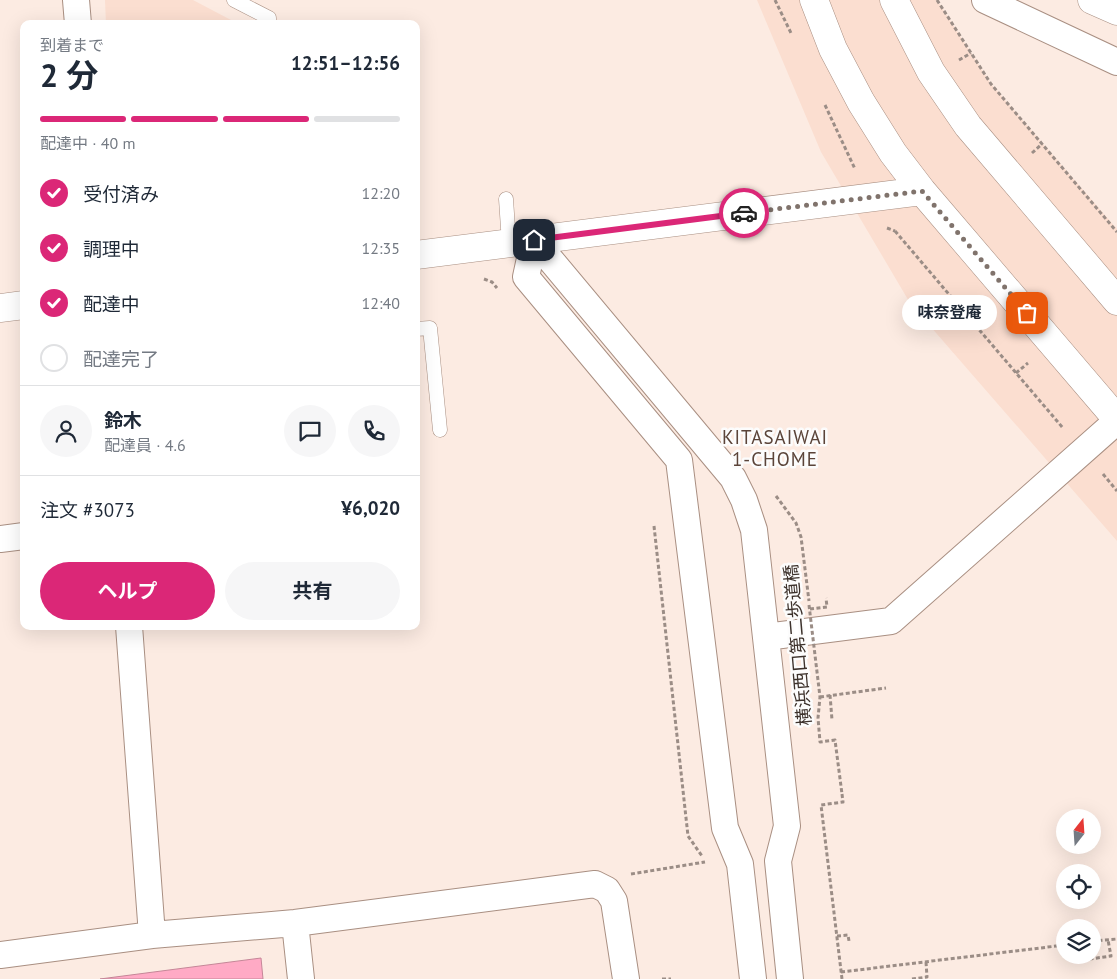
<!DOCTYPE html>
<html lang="ja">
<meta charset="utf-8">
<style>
body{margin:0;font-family:"PT Sans","Noto Sans JP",sans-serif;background:#f6f6f7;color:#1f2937;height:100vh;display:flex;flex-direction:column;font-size:19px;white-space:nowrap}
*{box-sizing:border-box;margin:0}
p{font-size:16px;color:#747a83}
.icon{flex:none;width:28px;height:28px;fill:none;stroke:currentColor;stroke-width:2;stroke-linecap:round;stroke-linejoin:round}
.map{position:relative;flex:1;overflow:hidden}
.panel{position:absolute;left:20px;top:20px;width:400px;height:610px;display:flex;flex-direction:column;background:#fff;border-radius:10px;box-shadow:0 5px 20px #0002}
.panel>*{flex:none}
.needle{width:32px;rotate:17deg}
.buttons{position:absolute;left:1056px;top:809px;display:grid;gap:10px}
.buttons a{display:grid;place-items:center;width:45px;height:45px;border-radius:50%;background:#fff;box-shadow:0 5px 20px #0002;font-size:25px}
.pin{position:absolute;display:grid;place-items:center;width:42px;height:42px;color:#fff;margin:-21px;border-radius:10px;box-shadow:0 2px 8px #0006}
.courier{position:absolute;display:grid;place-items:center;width:50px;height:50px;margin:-25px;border:4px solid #db2777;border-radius:50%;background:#fff;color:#222;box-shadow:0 1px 6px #0007}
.bubble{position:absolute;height:35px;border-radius:18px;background:#fff;box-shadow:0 5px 20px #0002;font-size:16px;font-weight:700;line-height:35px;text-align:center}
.head em{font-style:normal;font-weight:700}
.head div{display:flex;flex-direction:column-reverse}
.head{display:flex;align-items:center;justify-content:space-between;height:85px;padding:0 20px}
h1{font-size:32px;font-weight:700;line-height:38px}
.bar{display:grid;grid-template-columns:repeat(4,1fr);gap:8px 5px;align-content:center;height:60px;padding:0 20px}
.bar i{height:6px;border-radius:4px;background:#e0e1e3}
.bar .active{background:#db2777}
.bar p{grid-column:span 4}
.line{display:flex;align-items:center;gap:12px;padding:0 20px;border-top:1px solid #e0e1e3}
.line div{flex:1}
.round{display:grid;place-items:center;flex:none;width:52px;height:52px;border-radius:26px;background:#f6f6f7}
ol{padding:0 20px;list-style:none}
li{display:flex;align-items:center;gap:15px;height:55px}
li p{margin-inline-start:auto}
li .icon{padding:5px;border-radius:50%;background:#db2777;color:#fff;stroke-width:4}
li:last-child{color:#747a83}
li i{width:28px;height:28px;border:2px solid #e0e1e3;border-radius:50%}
.button{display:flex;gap:10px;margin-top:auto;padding:10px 20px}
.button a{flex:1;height:58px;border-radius:30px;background:#db2777;color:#fff;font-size:20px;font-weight:700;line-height:58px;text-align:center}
.button a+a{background:#f6f6f7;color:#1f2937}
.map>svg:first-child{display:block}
.built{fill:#fbded0}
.water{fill:#ffaac5;stroke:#c58697}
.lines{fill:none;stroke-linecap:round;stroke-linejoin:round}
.lane-casing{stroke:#a98f82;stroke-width:15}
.street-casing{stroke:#a98f82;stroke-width:28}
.secondary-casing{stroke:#a98f82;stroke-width:29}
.highway-casing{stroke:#a98f82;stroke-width:29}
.path{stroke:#9b8d86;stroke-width:3;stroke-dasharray:4 2.5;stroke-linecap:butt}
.lane{stroke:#fff;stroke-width:14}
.street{stroke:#fff;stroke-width:26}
.secondary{stroke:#fff;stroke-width:28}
.highway{stroke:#fff;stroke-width:28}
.path-bridge{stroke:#9b8d86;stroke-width:3;stroke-dasharray:4 2.5;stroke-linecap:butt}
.done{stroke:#80736c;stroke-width:5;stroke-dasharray:0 9}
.route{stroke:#db2777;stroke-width:6}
.labels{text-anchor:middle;stroke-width:5;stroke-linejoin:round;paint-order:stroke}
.street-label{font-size:18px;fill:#3d322c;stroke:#fcfcfc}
.neighbourhood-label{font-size:19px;letter-spacing:1px;fill:#5b4439;stroke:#fcfcfc}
</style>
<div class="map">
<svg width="1117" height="979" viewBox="0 0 1117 979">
<rect width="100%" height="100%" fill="#fcebe2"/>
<path class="built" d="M105,0H193L231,20V24H106Z
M757,0H937L991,84L1117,229V541L910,303L821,152Z"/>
<path class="water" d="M261,958L263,979H100Z"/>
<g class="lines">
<defs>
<path id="lane" d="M234,0L269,18V24
M506,199L509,243
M416,329L430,328L440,430"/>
<path id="street" d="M76,0L78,24
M985,0L1117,62
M534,240L733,478L744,500L754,530L787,826L778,861L790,979
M534,240L526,277L679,460L725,828L740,864L753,979
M0,539L24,536
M129,626L152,935
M766,637L891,621L1117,421
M295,923L301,979
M0,955L152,935L295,923L595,884L607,890L614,901L626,979"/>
<path id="secondary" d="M814,0L833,49L861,102L893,153L922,191L1117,419
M894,0L931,72L968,126L1117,301
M416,255L922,191
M0,308L24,305"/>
<path id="highway" d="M1092,0L1117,11"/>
</defs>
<use href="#lane" class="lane-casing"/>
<use href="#street" class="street-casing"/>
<use href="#secondary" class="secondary-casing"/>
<use href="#highway" class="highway-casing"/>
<path class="path" d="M775,0L791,33
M937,0L991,84L1117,232
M959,60L971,53
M825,105L855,169
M1032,153L1042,144
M887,228L895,231
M895,231L1063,428
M484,279L492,282L497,288
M979,330L991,320
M1016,373L1028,363
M1103,474L1117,491
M776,496L796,523L801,537L809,601
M654,526L688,836L702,856
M830,695L832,720
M842,794L843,802L821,805L842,979
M631,874L705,862
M837,936L848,935L849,941
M1092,941L1117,939
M1083,960L1111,956L1108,940
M841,972L1065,945
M662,979H671
M912,979L927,977L926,962"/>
<use href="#lane" class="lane"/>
<use href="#street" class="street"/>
<use href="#secondary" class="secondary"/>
<use href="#highway" class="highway"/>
<path class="path-bridge" d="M809,605L820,697L818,718L820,742L835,740L842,794
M810,609L827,607L826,598
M820,697L886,688"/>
</g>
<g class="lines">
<path class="done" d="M744,213L922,191L1027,313"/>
<path class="route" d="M534,240L744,213"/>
</g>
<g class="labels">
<g class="street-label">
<text transform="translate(798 645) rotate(-95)" y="6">横浜西口第二歩道橋</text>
</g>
<g class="neighbourhood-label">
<text x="775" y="444">KITASAIWAI<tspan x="775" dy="22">1-CHOME</tspan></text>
</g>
</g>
</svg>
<div class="buttons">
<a><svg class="needle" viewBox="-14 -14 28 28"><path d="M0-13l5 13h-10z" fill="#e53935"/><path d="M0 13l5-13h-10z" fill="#747a83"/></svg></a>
<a><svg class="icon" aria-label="locate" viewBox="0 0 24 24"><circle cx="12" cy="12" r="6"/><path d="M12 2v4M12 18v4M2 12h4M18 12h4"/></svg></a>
<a><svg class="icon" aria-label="layers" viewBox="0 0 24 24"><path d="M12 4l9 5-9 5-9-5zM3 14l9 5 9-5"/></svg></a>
</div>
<div class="pin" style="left:1027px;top:313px;background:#ea580c"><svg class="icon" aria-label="bag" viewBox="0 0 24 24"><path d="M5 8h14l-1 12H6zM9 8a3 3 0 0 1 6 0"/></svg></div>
<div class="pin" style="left:534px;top:240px;background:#1f2937"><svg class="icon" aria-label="home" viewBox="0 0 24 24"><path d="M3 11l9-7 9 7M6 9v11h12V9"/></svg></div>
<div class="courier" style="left:744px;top:213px"><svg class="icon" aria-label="car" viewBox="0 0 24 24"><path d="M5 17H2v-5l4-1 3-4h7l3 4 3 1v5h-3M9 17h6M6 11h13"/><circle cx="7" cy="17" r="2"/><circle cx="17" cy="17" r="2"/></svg></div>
<div class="bubble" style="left:902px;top:295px;width:95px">味奈登庵</div>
<section class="panel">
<div class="head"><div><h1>2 分</h1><p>到着まで</p></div><em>12:51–12:56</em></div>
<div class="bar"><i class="active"></i><i class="active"></i><i class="active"></i><i></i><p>配達中 · 40 m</p></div>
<ol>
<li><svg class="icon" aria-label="check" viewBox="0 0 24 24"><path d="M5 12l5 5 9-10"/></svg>受付済み<p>12:20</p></li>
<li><svg class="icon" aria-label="check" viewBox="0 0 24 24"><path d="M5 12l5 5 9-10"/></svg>調理中<p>12:35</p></li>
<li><svg class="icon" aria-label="check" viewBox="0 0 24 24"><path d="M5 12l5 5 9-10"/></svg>配達中<p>12:40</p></li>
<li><i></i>配達完了</li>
</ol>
<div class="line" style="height:90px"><a class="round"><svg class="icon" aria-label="person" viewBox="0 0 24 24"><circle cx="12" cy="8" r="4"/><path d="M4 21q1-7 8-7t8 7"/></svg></a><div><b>鈴木</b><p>配達員 · 4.6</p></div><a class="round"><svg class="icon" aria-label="chat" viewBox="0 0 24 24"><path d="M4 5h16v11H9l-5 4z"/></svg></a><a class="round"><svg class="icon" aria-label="phone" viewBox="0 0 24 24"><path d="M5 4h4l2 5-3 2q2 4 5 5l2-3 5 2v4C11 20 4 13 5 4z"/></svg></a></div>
<div class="line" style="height:65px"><div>注文 #3073</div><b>¥6,020</b></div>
<div class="button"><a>ヘルプ</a><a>共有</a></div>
</section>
</div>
